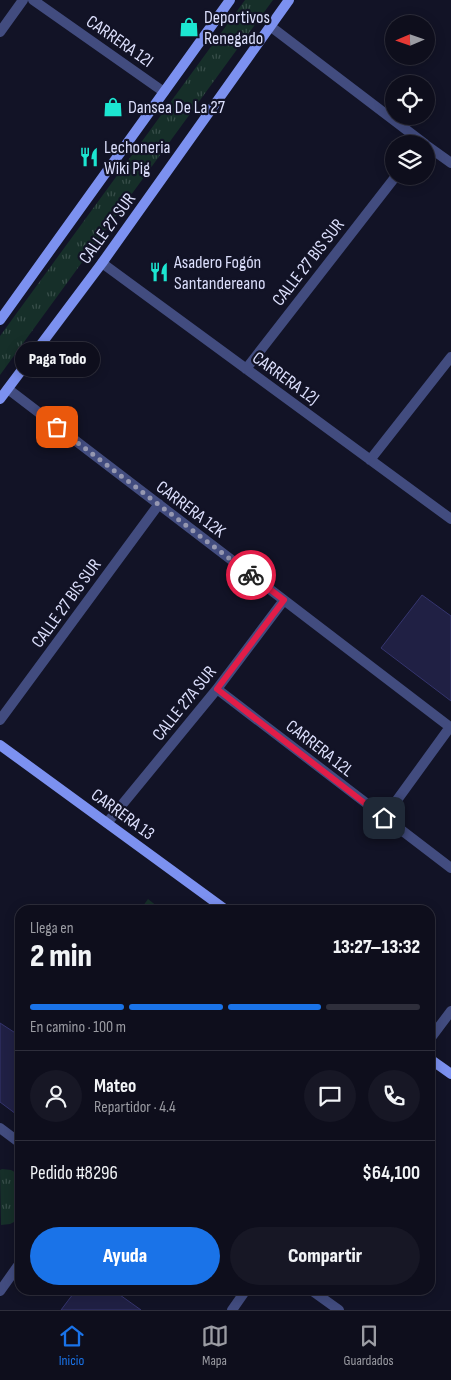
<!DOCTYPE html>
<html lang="es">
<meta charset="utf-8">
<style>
body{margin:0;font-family:"Sofia Sans Condensed",sans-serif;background:#171725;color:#f1f3f6;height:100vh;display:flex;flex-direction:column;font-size:19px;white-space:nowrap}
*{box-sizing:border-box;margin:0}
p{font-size:16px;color:#9b9ca3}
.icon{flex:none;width:28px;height:28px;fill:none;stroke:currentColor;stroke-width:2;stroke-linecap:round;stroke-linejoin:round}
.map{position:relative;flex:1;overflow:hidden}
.drawer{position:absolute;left:15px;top:905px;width:420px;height:390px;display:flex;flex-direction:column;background:#0e0e1c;border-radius:15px;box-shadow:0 2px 12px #0003,0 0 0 1px #2e2e3b}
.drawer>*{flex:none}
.needle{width:32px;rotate:268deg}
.controls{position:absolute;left:385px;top:15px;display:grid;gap:10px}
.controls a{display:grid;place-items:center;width:50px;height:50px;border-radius:50%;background:#0e0e1c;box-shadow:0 2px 12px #0003,0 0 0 1px #2e2e3b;font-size:25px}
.pin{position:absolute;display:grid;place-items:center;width:42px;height:42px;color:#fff;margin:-21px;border-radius:10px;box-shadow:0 2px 8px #0006}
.courier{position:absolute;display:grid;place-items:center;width:50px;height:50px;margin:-25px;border:4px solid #e11d48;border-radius:50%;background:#fff;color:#222;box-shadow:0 1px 6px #0007}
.bubble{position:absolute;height:35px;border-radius:18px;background:#0e0e1c;box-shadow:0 2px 12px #0003,0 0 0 1px #2e2e3b;font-size:16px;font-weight:800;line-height:35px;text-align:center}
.overview em{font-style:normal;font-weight:800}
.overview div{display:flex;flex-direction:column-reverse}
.overview{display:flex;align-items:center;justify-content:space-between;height:85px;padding:0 15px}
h1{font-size:32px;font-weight:800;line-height:38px}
.bar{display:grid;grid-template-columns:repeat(4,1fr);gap:8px 5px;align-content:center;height:60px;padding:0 15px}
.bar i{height:6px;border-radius:4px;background:#2e2e3b}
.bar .on{background:#1a73e8}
.bar p{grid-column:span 4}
.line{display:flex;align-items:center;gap:12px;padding:0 15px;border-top:1px solid #2e2e3b}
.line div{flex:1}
.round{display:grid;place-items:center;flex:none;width:52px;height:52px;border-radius:26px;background:#171725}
.primary-button{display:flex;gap:10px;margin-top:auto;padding:10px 15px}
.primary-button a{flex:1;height:58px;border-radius:30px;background:#1a73e8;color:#fff;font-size:20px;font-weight:800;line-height:58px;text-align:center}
.primary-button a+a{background:#171725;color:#f1f3f6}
.tabs{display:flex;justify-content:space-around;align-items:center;height:70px;border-top:1px solid #2e2e3b;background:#0e0e1c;font-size:14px;color:#9b9ca3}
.tabs a{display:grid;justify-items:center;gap:2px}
.tabs .on{color:#1a73e8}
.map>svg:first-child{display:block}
.grass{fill:url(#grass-tufts)}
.pitch{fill:#162f29}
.building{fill:#202044;stroke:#35356e}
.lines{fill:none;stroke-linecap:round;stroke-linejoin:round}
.street{stroke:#424c7f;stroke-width:10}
.secondary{stroke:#7c91f0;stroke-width:10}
.done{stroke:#9597b0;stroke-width:5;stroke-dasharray:0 9}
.route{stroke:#e11d48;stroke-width:6}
.labels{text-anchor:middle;stroke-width:4.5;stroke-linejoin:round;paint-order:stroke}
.poi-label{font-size:18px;fill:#dbdefb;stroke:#121326;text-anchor:start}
.street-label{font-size:18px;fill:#dbdefb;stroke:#121326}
</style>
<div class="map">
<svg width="451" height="1310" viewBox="0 0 451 1310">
<defs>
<pattern id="grass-tufts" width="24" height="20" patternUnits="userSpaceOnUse" patternTransform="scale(1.25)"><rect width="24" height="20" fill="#162f29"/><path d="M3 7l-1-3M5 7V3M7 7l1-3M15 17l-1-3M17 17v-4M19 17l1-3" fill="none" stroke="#374d49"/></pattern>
</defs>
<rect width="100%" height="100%" fill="#121326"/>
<path class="grass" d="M245,0H273L0,375V336Z
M2,1169L11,1170L20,1175V1219L10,1224L1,1225L0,1170Z"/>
<path class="pitch" d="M148,899L162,910H140Z"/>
<path class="building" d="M422,595L451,616V701L381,648Z
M0,1023L20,1036V1117L0,1102Z
M76,1290H113L141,1310H61Z"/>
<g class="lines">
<path class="street" d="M33,0L164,92
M270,26L425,144
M0,32L23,0
M426,145L451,163
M102,263L451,519
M246,369L396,176
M8,389L450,727L384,818
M370,460L451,357
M217,689L451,868
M0,720L159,504
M107,823L217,689L284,600
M430,1039L451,1011
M0,1128L20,1143
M311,1290L339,1310
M0,1291L20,1263
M232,1310L246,1290"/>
<path class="secondary" d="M0,320L230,0
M0,399L102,263L289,0
M0,745L226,910
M430,1059L451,1074"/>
</g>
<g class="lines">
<path class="done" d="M57,427L251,575"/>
<path class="route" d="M251,575L284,600L217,689L384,818"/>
</g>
<defs>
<symbol id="shop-bare" viewBox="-9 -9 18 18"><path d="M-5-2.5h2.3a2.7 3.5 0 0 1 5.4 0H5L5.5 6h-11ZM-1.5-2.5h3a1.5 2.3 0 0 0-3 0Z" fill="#1ce6d1" stroke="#121326" stroke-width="2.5" paint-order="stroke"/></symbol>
<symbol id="restaurant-bare" viewBox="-9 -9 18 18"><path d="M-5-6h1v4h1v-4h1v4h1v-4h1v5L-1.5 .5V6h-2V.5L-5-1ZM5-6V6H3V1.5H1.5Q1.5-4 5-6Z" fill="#1ce6d1" stroke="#121326" stroke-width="2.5" paint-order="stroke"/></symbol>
</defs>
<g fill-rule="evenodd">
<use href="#shop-bare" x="175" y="13" width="28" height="28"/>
<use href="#shop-bare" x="99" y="93" width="28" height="28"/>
<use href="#restaurant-bare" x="75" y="143" width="28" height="28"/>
<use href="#restaurant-bare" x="145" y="258" width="28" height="28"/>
</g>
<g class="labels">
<g class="poi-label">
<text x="204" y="23">Deportivos<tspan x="204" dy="21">Renegado</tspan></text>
<text x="128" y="113">Dansea De La 27</text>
<text x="104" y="153">Lechoneria<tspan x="104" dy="21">Wiki Pig</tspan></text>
<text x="174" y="268">Asadero Fogón<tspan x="174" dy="21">Santandereano</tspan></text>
</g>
<g class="street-label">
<text transform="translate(120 41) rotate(35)" y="6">CARRERA 12I</text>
<text transform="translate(107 228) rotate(-54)" y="6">CALLE 27 SUR</text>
<text transform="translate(308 262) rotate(-52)" y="6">CALLE 27 BIS SUR</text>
<text transform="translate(286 378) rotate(36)" y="6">CARRERA 12J</text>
<text transform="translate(191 509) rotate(37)" y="6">CARRERA 12K</text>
<text transform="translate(66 603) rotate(-54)" y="6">CALLE 27 BIS SUR</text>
<text transform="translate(184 703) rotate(-51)" y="6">CALLE 27A SUR</text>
<text transform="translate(320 748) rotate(38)" y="6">CARRERA 12L</text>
<text transform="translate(123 814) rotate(36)" y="6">CARRERA 13</text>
</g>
</g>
</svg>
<div class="controls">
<a><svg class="needle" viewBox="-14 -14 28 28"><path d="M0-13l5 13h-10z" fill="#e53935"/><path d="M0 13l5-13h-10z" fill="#9b9ca3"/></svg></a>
<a><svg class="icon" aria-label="locate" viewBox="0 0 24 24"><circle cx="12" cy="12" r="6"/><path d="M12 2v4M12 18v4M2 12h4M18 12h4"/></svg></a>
<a><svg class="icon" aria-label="layers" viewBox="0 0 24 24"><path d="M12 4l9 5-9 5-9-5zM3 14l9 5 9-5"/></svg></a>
</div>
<div class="pin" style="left:57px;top:427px;background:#ea580c"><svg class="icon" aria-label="bag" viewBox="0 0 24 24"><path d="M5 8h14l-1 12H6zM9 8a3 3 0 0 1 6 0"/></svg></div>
<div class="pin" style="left:384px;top:818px;background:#1f2937"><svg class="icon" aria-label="home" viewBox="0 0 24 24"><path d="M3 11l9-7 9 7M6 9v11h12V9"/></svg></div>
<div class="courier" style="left:251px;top:575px"><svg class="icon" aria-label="bike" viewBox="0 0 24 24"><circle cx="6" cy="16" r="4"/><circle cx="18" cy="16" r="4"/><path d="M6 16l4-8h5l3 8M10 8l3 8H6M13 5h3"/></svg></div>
<div class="bubble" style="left:15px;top:342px;width:85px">Paga Todo</div>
<section class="drawer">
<div class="overview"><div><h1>2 min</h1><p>Llega en</p></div><em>13:27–13:32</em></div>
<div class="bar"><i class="on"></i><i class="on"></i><i class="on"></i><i></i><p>En camino · 100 m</p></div>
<div class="line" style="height:90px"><a class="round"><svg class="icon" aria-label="person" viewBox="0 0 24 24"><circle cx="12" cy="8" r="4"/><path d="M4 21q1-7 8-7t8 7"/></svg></a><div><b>Mateo</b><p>Repartidor · 4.4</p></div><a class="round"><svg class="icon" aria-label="chat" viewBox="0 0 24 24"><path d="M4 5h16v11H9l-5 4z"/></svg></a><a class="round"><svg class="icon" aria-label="phone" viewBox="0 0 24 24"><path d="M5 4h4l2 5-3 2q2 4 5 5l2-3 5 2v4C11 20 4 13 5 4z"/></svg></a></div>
<div class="line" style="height:65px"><div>Pedido #8296</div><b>$64,100</b></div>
<div class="primary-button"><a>Ayuda</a><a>Compartir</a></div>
</section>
</div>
<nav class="tabs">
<a class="on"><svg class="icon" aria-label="home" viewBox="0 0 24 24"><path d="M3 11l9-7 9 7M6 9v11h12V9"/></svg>Inicio</a>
<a><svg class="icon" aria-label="map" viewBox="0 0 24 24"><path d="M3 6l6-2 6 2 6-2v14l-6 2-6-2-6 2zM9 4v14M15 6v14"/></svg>Mapa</a>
<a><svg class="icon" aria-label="saved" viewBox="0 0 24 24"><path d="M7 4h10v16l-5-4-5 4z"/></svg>Guardados</a>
</nav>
